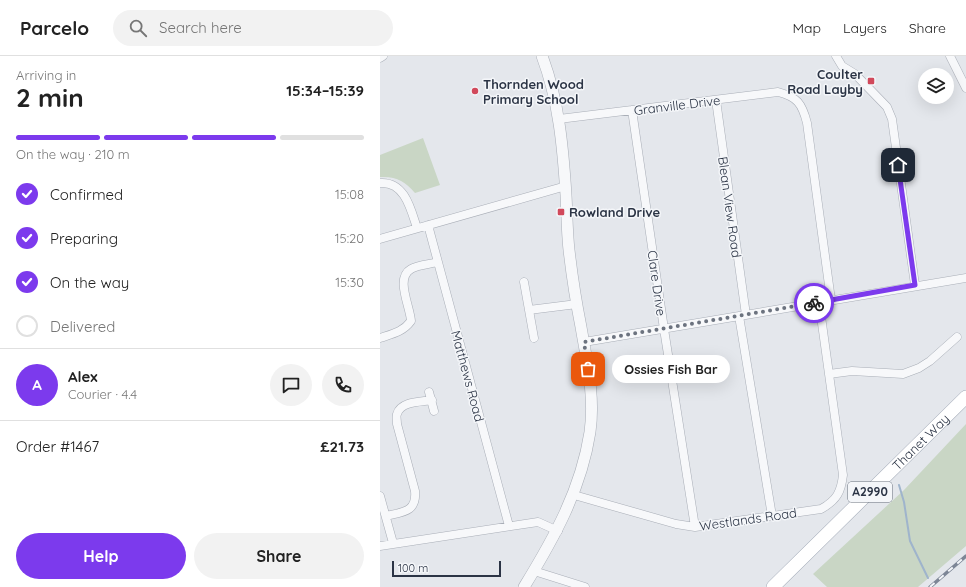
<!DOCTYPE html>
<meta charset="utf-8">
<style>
body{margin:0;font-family:Quicksand,sans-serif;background:#f2f2f2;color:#222;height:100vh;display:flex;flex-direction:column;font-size:15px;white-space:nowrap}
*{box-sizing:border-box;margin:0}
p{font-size:13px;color:#767676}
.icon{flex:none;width:22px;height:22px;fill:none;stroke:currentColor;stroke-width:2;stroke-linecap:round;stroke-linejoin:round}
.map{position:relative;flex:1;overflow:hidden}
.panel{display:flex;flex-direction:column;background:#fff;width:380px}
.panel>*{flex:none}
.controls{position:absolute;left:538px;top:12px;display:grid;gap:8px}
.controls a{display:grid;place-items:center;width:36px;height:36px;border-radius:50%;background:#fff;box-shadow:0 4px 16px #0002;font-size:20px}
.scale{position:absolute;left:12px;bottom:10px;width:109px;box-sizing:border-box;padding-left:4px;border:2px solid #2b3445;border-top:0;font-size:11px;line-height:14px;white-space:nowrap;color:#2b3445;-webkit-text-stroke:3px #f4f6f9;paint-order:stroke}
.pin{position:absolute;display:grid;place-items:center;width:34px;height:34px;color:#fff;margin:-17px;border-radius:8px;box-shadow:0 2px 6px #0006}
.courier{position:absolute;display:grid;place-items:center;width:40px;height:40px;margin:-20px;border:3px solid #7c3aed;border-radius:50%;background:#fff;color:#222;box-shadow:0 1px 5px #0007}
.bubble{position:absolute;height:28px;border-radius:14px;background:#fff;box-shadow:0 4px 16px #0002;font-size:13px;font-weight:700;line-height:28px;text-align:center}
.summary em{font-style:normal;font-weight:700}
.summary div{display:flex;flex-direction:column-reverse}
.summary{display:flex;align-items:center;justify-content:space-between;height:68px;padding:0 16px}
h1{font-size:26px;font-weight:700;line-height:30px}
.bar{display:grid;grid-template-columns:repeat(4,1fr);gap:6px 4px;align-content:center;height:48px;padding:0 16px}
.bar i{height:5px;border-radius:3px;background:#e0e0e0}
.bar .selected{background:#7c3aed}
.bar p{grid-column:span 4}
.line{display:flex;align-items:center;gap:10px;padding:0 16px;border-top:1px solid #e0e0e0}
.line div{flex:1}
.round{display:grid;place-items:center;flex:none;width:42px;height:42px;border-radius:21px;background:#f2f2f2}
ol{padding:0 16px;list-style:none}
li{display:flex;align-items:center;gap:12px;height:44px}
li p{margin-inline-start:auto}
li .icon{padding:4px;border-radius:50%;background:#7c3aed;color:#fff;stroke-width:4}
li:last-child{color:#767676}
li i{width:22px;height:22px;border:2px solid #e0e0e0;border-radius:50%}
.button{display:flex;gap:8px;margin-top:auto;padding:8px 16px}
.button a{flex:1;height:46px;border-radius:24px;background:#7c3aed;color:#fff;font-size:16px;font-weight:700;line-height:46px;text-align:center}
.button a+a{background:#f2f2f2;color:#222}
header{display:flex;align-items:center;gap:24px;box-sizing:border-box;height:56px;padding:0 20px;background:#fff;border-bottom:1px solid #e0e0e0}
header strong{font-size:19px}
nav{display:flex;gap:22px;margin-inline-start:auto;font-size:14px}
.search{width:280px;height:36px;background:#f2f2f2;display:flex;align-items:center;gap:10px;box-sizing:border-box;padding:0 14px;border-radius:22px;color:#767676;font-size:15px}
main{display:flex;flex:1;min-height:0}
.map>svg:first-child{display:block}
.green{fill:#c9d6c5}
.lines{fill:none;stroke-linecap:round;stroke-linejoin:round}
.stream{stroke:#9fb4cc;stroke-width:2}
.minor-casing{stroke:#a9aeb7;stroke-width:9}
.tertiary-casing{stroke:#a9aeb7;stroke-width:12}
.primary-casing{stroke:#a3abb8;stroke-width:14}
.minor{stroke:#f7f8fa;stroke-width:8}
.tertiary{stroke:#f7f8fa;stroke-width:11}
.primary{stroke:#fff;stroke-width:13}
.rail-casing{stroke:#7d8696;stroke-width:3.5}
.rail{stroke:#f4f6f9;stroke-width:2;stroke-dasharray:6;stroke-linecap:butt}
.done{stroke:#6c737f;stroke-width:4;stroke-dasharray:0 7.2}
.route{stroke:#7c3aed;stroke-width:5}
.poi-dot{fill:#d1495b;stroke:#f4f6f9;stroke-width:1.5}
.labels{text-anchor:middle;stroke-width:3;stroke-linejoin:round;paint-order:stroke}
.shield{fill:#f4f6f9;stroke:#676e7b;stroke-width:1}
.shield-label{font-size:12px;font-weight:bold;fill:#2b3445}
.poi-label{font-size:13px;font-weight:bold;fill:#2b3445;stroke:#f4f6f9;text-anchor:start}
.street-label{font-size:13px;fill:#2b3445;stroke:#f4f6f9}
</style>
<header>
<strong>Parcelo</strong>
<div class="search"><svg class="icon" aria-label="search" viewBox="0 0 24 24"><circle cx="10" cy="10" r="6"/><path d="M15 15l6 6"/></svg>Search here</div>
<nav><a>Map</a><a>Layers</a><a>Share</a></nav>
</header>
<main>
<section class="panel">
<div class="summary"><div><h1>2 min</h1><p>Arriving in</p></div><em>15:34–15:39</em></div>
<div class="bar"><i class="selected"></i><i class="selected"></i><i class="selected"></i><i></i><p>On the way · 210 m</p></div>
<ol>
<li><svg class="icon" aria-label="check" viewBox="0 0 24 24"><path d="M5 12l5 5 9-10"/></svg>Confirmed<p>15:08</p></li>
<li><svg class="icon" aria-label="check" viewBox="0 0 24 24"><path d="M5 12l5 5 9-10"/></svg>Preparing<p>15:20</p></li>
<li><svg class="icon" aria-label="check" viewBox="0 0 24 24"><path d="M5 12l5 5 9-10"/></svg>On the way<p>15:30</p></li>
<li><i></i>Delivered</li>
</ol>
<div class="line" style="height:72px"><b class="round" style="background:#7c3aed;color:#fff">A</b><div><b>Alex</b><p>Courier · 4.4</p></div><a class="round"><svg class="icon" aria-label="chat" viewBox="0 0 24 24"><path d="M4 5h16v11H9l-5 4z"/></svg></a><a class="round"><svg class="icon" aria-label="phone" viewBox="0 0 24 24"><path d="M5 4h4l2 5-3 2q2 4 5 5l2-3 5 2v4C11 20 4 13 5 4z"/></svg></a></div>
<div class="line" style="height:52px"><div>Order #1467</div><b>£21.73</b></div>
<div class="button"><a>Help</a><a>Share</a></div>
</section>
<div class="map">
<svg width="586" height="531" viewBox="0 0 586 531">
<rect width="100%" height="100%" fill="#e4e7ec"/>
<path class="green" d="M43,82L60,129L35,137C25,125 16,120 0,121V99Z
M586,368V490L538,531H447L433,518L524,434Z"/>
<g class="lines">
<path class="stream" d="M519,429L524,446L530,485L548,522"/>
<defs>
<path id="minor" d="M456,0L462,10L475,18L507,51L512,63L535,229
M570,0L586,32
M0,2L3,0
M336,44L366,259
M252,54L284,273L315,471
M179,63L398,36C417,41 422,47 427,67L451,244
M0,127C25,125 31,154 37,172
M48,169L129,470
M0,183L186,130
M144,226L154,282
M149,254L197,248
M359,260L392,460
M0,282C12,278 23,276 31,265C30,250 15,222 31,213C37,209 51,208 58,206
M204,286L586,222
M449,318L472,315L523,318L539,312L550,305L577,281
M49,336L54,355
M194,439L296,468L315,471L441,453C457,444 461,436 463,419L439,246
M0,440L13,487
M6,460C23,456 37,456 35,435L17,368C17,365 16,360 17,358C21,345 41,346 52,344
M0,490L158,466L178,475
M154,515L205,531"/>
<path id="tertiary" d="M144,531C174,482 201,434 210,376C215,341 207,306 201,271C196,246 192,220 189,194C187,176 187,157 186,139C183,92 179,45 162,0"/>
<g id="primary">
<path id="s1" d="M393,531L586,341"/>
</g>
</defs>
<use href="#minor" class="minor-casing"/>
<use href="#tertiary" class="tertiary-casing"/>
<use href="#primary" class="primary-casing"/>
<use href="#minor" class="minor"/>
<use href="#tertiary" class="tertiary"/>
<use href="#primary" class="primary"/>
<defs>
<path id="rail" d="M550,531L586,500"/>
</defs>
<use href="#rail" class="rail-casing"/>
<use href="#rail" class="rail"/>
</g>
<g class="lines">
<path class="done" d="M208,313L204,286L434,247"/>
<path class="route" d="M434,247L535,229L518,109"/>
</g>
<g class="poi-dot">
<rect x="487" y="21" width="8" height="8" rx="2"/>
<circle cx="95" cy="35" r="4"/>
<rect x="177" y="152" width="8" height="8" rx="2"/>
</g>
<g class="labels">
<rect class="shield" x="468" y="426" width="44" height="20" rx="3"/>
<g class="shield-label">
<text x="490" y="440">A2990</text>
</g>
<g class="poi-label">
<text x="483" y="23" text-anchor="end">Coulter<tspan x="483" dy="15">Road Layby</tspan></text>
<text x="103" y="33">Thornden Wood<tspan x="103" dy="15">Primary School</tspan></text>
<text x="189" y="161">Rowland Drive</text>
</g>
<g class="street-label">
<text transform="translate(297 49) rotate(-7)" y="5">Granville Drive</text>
<text transform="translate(350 151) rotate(82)" y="5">Blean View Road</text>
<text transform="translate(277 227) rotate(82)" y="5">Clare Drive</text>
<text transform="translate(88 320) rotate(75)" y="5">Matthews Road</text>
<text dy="5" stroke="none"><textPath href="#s1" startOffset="207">Thanet Way</textPath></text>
<text transform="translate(368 463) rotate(-8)" y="5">Westlands Road</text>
</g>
</g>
</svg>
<div class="controls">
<a><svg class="icon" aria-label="layers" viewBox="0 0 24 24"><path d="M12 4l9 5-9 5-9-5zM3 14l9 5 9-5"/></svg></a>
</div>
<div class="scale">100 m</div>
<div class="pin" style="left:208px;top:313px;background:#ea580c"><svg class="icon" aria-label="bag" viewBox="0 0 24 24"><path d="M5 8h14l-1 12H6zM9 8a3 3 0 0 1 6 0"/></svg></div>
<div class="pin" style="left:518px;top:109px;background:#1f2937"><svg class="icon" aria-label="home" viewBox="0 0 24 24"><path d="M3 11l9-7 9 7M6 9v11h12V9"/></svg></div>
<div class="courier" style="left:434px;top:247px"><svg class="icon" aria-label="bike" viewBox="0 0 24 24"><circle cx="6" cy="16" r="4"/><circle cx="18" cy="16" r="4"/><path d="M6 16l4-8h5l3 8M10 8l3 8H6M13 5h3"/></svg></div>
<div class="bubble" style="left:232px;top:299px;width:118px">Ossies Fish Bar</div>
</div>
</main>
